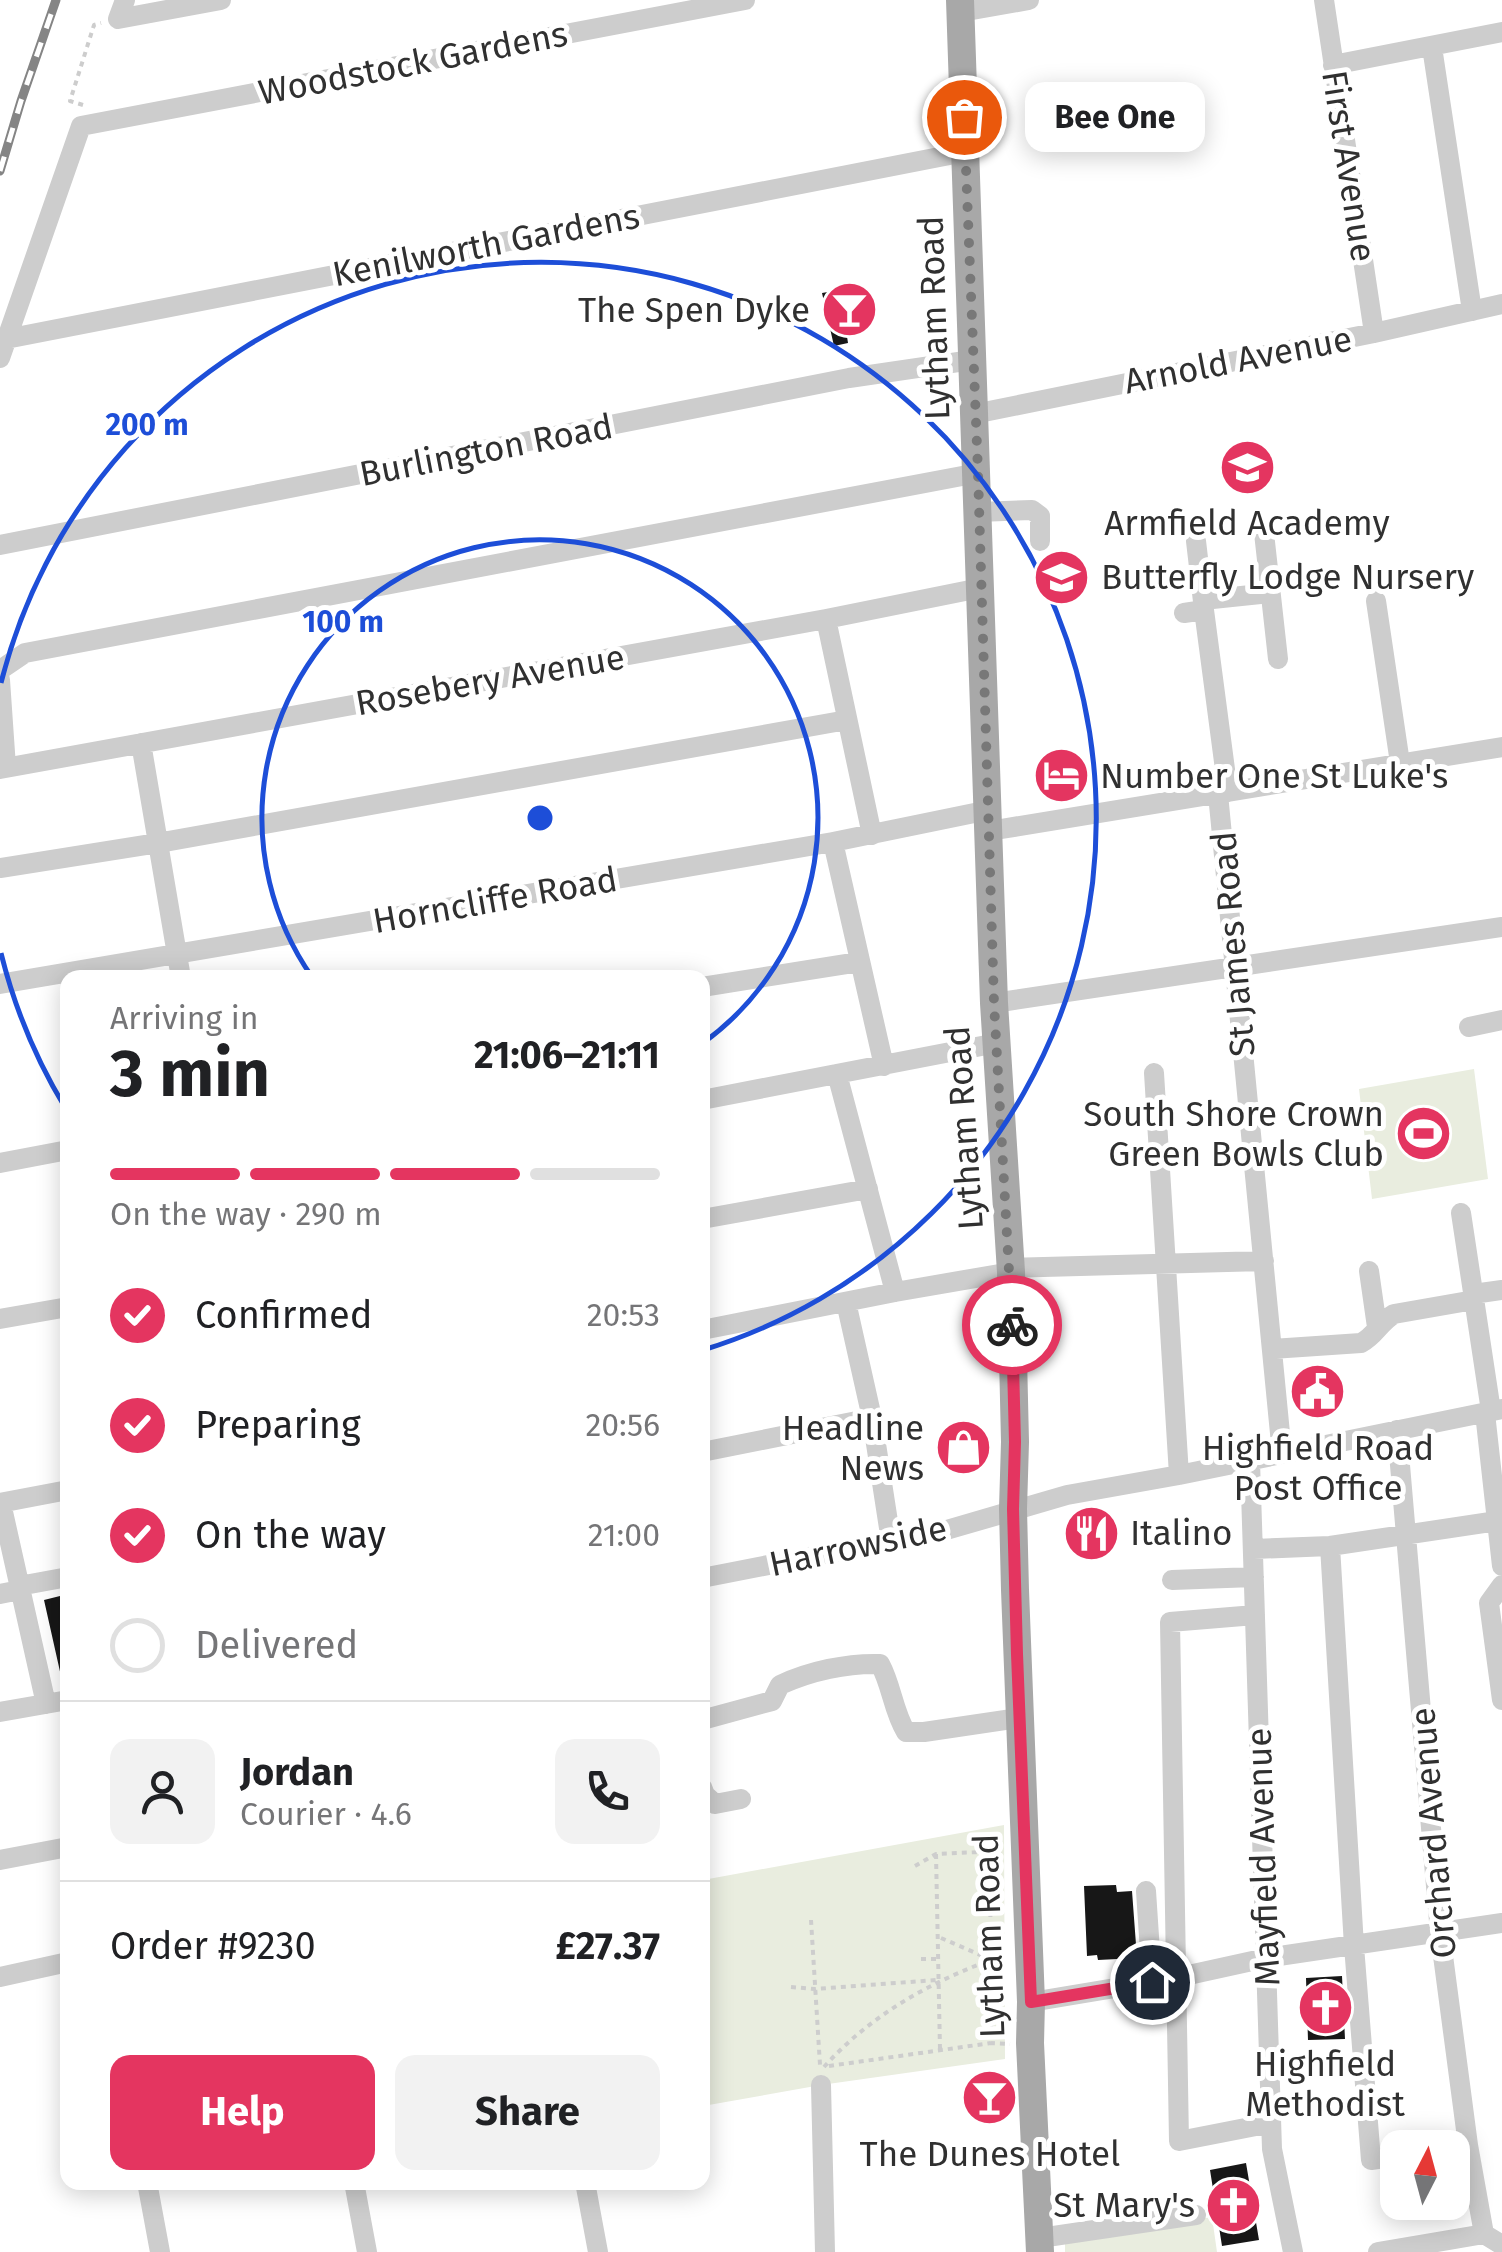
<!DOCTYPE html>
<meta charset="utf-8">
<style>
body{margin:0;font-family:"Fira Sans",sans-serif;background:#f2f2f2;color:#202124;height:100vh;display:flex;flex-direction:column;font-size:38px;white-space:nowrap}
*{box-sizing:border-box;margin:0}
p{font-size:32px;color:#757577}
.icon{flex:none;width:55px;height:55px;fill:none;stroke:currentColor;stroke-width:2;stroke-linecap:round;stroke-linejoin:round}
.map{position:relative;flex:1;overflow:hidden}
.sheet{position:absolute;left:60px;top:970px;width:650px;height:1220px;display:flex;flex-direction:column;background:#fff;border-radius:20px;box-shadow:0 5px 25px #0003}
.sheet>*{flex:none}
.needle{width:65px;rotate:6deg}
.tools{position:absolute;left:1380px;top:2130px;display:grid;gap:20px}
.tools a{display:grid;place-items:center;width:90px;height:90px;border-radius:20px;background:#fff;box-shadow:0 5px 25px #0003;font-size:50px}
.pin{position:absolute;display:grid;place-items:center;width:85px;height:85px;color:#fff;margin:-42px;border:5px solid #fff;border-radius:50%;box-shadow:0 2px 10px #0007}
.courier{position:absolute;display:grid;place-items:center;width:100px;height:100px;margin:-50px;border:8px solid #e43560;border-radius:50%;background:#fff;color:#222;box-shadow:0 2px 12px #0007}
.bubble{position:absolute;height:70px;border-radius:20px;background:#fff;box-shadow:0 5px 25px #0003;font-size:32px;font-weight:700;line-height:70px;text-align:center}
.head em{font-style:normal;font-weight:700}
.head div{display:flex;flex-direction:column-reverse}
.head{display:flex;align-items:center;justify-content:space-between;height:170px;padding:0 50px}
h1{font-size:65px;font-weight:700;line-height:75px}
.bar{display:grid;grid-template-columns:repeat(4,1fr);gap:15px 10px;align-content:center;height:120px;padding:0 50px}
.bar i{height:12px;border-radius:8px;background:#e0e0e0}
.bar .selected{background:#e43560}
.bar p{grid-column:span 4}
.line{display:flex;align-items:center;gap:25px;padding:0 50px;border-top:2px solid #e0e0e0}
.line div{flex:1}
.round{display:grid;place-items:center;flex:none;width:105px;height:105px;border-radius:20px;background:#f2f2f2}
ol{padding:0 50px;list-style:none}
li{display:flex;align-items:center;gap:30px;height:110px}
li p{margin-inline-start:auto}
li .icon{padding:10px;border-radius:50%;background:#e43560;color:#fff;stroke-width:4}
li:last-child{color:#757577}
li i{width:55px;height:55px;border:5px solid #e0e0e0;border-radius:50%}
.action{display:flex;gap:20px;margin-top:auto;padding:20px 50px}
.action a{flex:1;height:115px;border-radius:20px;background:#e43560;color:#fff;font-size:40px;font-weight:700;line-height:115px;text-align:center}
.action a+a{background:#f2f2f2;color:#202124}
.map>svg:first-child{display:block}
.green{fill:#e9eddf}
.building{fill:#171717}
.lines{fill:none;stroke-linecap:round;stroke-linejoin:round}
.path{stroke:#cdcdcd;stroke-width:4;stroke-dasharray:5 5;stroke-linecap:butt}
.minor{stroke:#cdcdcd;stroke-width:20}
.major{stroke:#a8a8a8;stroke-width:28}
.rail-casing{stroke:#858585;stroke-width:9}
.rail{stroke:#fff;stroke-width:5;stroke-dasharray:15;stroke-linecap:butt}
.done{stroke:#787878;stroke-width:10;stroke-dasharray:0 18}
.route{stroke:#e43560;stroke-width:12}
.ring{fill:none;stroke:#1d4ed8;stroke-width:5}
.labels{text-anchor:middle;stroke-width:10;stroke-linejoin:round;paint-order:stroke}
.street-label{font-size:35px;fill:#303030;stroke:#fff}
.poi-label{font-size:35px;fill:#303030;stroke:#fff;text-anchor:end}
.centre{fill:#1d4ed8;stroke:#fff;stroke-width:5}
.ring-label{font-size:30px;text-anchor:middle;font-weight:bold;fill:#1d4ed8;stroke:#fff;stroke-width:10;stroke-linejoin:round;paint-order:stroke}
</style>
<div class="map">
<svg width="1502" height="2252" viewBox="0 0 1502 2252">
<rect width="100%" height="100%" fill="#fff"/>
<path class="green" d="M1474,1069L1488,1179L1372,1199L1359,1089Z
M1004,1825L1005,2059L821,2085L703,2106V1880Z
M1212,2217L1217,2252H1065V2240Z"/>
<path class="building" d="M862,286L865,302L861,303L865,327L846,330L848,343L834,346L822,293Z
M68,1594V1675L61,1676L44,1600Z
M1116,1885L1117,1892L1132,1891L1137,1958L1098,1960L1097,1955L1087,1956L1084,1886Z
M1342,1976L1345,2039L1308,2040L1306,1978Z
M1246,2163L1259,2240L1222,2246L1210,2170Z"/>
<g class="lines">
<path class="path" d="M83,105L70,101L94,25L101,23
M988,1852L992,1960L991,2043L1010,2044
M936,1854L940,2050
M915,1866L936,1854L1002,1851
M811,1920L820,2065
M941,1938L992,1960
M921,1959H940
M791,1987L815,1989L936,1980
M829,2066L991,2043
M824,2067C872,2013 937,1978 1005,1955"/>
<path class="minor" d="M125,0L118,19L221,0
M1324,0L1374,333
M961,12L1029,0
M1432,47L1472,311
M1333,65L1502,32
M6,339L965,152
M0,358L81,126L745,0
M974,414L1374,333L1502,304
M978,512L1032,510L1040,516V541
M1264,533L1278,659
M1196,541L1204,610
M0,545L849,378L972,360
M1203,600L1270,593
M1376,601L1400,763
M1184,613L1204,610L1228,792
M826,619L872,835
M0,670L25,653L978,473
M0,680L6,767
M141,743L181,978
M0,769L826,619L980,588
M1218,794L1282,1454
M989,831L1502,747
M833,842L884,1066
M0,868L158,843L847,720
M0,984L833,842L989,810
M702,987L859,962
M994,1003L1502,927
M1469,1027L1502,1020
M1154,1073L1179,1475
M837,1074L895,1292
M702,1100L997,1043
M0,1163L68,1150
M1461,1213L1491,1411
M702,1219L868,1189
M1010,1268L1264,1261
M1369,1271L1377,1327
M1473,1294L1502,1290
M846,1302L872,1418L891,1541
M0,1319L68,1307
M702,1330L895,1292L1011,1272
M1272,1349L1361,1343C1375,1336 1380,1322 1394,1314L1474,1300
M1485,1413L1502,1566
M1397,1430L1440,1933L1468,2145L1484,2234
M702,1452L872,1418
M1250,1461L1272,2149L1293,2252
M0,1503L68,1490
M1,1503L46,1704
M1330,1546L1354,1946L1371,2160L1398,2156
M1254,1549L1330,1546L1497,1521
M702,1578L943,1531L1067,1495L1179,1475L1502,1409
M1172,1580L1254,1577
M1502,1585L1489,1603L1502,1700
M19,1586L68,1577
M0,1594L20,1590
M1255,1615L1170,1622L1179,2141L1271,2123
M0,1712L68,1700
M702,1720L772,1701L780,1685C810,1671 847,1663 880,1664C892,1686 893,1711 906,1732H924L1019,1718
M702,1787L705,1795L715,1804L741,1799
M0,1860L68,1847
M1146,1891L1152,1982
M0,1977L68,1962
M1031,2002L1175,1978L1266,1958L1502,1923
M821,2085L825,2252
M147,2182L160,2252
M354,2182L367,2252
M585,2182L598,2252
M1040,2238L1196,2215
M1378,2252L1484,2234L1502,2245"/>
<path class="major" d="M960,0L994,1003L1011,1272L1015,1442L1013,1509L1015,1590L1031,2002L1030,2043L1040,2252"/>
<defs>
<path id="rail" d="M0,171L21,101L56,0"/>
</defs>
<use href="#rail" class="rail-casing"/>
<use href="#rail" class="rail"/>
</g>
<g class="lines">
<path class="done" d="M964,117L978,472L994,1003L1012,1325"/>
<path class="route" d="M1012,1325L1015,1442L1013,1509L1017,1654L1031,2002L1152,1982"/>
</g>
<g class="ring">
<path d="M312 977A278 278 0 1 1 703 1043"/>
<path d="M66 1109A556 556 0 0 1 1 953M1 683A556 556 0 1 1 703 1350"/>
</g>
<defs>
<symbol id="bar-disc" viewBox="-11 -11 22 22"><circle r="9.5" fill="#e43560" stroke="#fff"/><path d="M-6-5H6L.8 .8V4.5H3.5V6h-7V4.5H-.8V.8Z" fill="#fff"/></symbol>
<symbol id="school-disc" viewBox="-11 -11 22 22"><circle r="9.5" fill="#e43560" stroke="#fff"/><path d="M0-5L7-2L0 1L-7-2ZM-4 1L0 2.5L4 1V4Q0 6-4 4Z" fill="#fff"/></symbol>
<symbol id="hotel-disc" viewBox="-11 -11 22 22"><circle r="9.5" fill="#e43560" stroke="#fff"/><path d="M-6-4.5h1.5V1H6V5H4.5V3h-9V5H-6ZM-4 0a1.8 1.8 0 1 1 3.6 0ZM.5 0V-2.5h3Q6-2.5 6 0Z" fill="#fff"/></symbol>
<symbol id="stadium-disc" viewBox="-11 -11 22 22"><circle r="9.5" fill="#e43560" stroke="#fff"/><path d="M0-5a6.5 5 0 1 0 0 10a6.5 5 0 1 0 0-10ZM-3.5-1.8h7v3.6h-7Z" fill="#fff"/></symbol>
<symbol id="civic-disc" viewBox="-11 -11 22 22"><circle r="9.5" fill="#e43560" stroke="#fff"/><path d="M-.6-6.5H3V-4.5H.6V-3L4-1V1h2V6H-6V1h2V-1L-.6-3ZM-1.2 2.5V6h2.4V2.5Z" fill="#fff"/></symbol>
<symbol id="shop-disc" viewBox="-11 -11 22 22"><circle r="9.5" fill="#e43560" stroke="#fff"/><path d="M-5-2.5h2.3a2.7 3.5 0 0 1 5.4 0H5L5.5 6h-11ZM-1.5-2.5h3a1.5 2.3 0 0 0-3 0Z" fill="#fff"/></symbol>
<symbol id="restaurant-disc" viewBox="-11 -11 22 22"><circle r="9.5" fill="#e43560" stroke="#fff"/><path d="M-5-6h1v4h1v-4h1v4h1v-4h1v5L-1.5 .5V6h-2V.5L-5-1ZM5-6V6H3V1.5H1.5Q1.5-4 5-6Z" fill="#fff"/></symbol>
<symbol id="church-disc" viewBox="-11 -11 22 22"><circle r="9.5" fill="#e43560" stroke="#fff"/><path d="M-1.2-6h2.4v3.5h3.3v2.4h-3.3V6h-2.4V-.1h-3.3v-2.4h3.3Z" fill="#fff"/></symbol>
</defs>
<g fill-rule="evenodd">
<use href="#bar-disc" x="818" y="278" width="63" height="63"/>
<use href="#school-disc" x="1216" y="436" width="63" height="63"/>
<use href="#school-disc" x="1030" y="546" width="63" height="63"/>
<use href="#hotel-disc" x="1030" y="744" width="63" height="63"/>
<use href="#stadium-disc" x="1392" y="1102" width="63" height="63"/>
<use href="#civic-disc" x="1286" y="1360" width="63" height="63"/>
<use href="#shop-disc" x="932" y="1416" width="63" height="63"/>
<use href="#restaurant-disc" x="1060" y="1502" width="63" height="63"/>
<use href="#church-disc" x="1294" y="1976" width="63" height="63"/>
<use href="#bar-disc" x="958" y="2066" width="63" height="63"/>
<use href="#church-disc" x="1202" y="2174" width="63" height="63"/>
</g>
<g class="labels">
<g class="street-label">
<text transform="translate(413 63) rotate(-11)" y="12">Woodstock Gardens</text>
<text transform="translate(1349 166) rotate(81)" y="12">First Avenue</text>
<text transform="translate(486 245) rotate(-11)" y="12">Kenilworth Gardens</text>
<text transform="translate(934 318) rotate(-92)" y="12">Lytham Road</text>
<text transform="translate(1238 360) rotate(-11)" y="12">Arnold Avenue</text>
<text transform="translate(486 450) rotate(-11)" y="12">Burlington Road</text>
<text transform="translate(490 680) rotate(-10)" y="12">Rosebery Avenue</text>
<text transform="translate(495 900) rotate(-10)" y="12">Horncliffe Road</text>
<text transform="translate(1233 944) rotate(-95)" y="12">St James Road</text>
<text transform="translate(964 1128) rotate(-94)" y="12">Lytham Road</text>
<text transform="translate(858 1546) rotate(-12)" y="12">Harrowside</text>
<text transform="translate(1433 1833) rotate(-95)" y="12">Orchard Avenue</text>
<text transform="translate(1263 1857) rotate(-92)" y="12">Mayfield Avenue</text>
<text transform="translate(989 1936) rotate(-92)" y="12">Lytham Road</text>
</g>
<g class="poi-label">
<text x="810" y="322">The Spen Dyke</text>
<text x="1247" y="535" text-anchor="middle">Armfield Academy</text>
<text x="1101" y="589" text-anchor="start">Butterfly Lodge Nursery</text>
<text x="1100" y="788" text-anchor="start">Number One St Luke's</text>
<text x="1384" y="1126">South Shore Crown<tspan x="1384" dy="40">Green Bowls Club</tspan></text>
<text x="924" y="1440">Headline<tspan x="924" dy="40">News</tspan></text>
<text x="1318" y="1460" text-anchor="middle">Highfield Road<tspan x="1318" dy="40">Post Office</tspan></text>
<text x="1130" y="1545" text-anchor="start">Italino</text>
<text x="1325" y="2076" text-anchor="middle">Highfield<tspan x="1325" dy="40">Methodist</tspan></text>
<text x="990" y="2166" text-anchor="middle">The Dunes Hotel</text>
<text x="1195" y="2217">St Mary's</text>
</g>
</g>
<circle cx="540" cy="818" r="15" class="centre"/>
<g class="ring-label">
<text x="147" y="435">200 m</text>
<text x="343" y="632">100 m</text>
</g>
</svg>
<div class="tools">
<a><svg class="needle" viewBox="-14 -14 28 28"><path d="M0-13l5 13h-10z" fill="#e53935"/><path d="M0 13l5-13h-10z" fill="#757577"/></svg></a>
</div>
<div class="pin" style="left:964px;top:117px;background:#ea580c"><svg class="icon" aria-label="bag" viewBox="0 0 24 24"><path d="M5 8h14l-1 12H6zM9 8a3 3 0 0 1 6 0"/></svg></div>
<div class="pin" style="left:1152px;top:1982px;background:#1f2937"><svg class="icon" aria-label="home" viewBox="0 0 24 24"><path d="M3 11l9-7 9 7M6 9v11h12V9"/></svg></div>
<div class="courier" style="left:1012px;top:1325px"><svg class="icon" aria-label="bike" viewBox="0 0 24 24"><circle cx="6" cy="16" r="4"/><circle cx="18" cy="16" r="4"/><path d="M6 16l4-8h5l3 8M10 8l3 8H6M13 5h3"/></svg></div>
<div class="bubble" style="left:1025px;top:82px;width:180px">Bee One</div>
<section class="sheet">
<div class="head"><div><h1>3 min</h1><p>Arriving in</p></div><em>21:06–21:11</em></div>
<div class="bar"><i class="selected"></i><i class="selected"></i><i class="selected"></i><i></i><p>On the way · 290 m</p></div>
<ol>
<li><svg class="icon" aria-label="check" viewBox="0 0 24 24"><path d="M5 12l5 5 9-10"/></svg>Confirmed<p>20:53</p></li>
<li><svg class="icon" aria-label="check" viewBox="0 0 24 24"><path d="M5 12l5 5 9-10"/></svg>Preparing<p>20:56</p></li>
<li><svg class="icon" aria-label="check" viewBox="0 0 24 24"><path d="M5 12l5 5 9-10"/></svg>On the way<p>21:00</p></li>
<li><i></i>Delivered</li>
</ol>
<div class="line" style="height:180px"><a class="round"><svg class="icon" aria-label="person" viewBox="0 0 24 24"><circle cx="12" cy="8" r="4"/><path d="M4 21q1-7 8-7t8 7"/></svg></a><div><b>Jordan</b><p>Courier · 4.6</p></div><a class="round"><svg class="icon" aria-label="phone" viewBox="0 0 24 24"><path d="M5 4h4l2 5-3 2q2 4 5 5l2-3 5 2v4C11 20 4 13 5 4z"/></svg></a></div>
<div class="line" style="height:130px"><div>Order #9230</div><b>£27.37</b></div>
<div class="action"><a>Help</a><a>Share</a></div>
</section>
</div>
